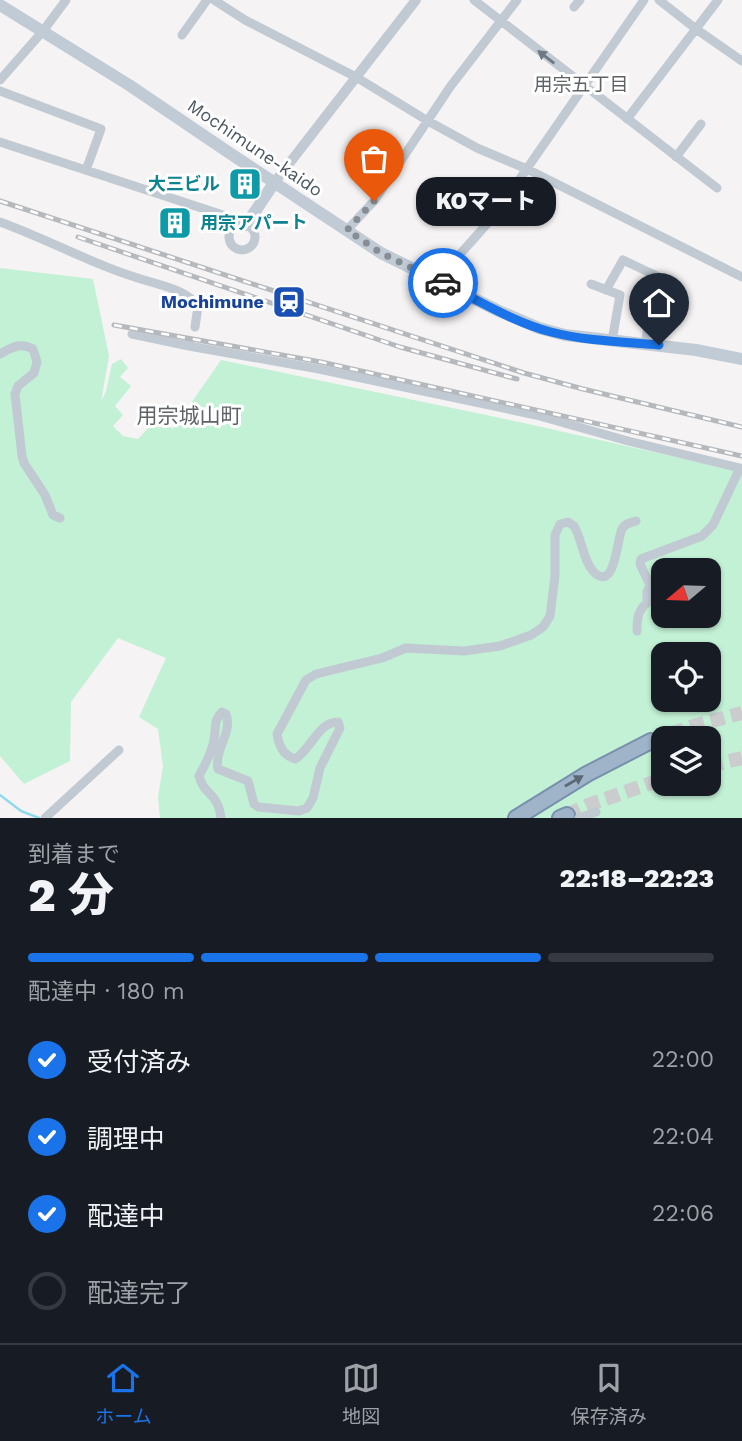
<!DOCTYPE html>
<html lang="ja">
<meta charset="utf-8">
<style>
body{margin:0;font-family:"Work Sans","Noto Sans JP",sans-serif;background:#242831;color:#f1f3f6;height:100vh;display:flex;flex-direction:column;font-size:26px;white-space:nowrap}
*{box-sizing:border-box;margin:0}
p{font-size:23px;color:#9ea1a6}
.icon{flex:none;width:38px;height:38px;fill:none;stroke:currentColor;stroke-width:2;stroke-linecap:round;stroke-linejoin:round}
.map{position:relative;height:818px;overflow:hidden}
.panel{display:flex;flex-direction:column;background:#171b24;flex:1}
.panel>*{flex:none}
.needle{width:46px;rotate:251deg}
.controls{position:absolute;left:651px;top:558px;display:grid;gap:14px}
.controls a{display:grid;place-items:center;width:70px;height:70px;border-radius:14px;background:#171b24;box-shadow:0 2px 5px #0004;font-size:35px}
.pin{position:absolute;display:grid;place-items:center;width:60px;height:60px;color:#fff;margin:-72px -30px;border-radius:50% 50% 50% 0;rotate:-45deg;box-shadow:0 0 7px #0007}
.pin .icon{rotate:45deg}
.courier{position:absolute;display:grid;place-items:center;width:70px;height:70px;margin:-35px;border:5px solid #1a73e8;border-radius:50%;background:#fff;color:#222;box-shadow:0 2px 9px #0007}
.bubble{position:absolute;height:49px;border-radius:21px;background:#171b24;box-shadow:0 2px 5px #0004;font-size:23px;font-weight:800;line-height:49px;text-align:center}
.headline em{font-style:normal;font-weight:800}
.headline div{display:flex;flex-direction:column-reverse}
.headline{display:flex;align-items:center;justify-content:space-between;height:119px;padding:0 28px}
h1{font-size:46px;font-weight:800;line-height:52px}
.bar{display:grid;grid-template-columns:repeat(4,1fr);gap:10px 7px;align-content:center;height:84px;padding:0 28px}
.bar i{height:9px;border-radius:5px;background:#363941}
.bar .active{background:#1a73e8}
.bar p{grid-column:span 4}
ol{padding:0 28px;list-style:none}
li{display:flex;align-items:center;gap:21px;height:77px}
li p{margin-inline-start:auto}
li .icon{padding:7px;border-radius:50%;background:#1a73e8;color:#fff;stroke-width:4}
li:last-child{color:#9ea1a6}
li i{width:38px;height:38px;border:4px solid #363941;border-radius:50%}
.tabs{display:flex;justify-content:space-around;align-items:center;height:98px;border-top:2px solid #363941;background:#171b24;font-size:19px;color:#9ea1a6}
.tabs a{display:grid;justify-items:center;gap:4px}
.tabs .active{color:#1a73e8}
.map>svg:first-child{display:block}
.green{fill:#c3f1d5;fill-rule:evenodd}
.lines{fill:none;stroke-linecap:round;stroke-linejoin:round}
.stream{stroke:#90daee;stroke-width:2.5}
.trunk-tunnel{stroke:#caccce;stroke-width:14;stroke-dasharray:14 7;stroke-linecap:butt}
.trunk-casing{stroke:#7690ad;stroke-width:18}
.minor{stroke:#c1cad2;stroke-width:9}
.tertiary{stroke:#c1cad2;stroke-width:10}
.secondary{stroke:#c1cbd6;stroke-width:12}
.trunk{stroke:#9fb4c9;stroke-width:14}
.rail-casing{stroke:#b5b8bd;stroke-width:5}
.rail{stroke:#fff;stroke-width:2.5;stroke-dasharray:8;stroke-linecap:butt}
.oneway{fill:#6e7983}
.oneway2{fill:#5b6976}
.done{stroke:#868d94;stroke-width:7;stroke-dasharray:0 12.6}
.route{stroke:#1a73e8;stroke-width:9}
.labels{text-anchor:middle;stroke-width:6;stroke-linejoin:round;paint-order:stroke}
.street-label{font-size:18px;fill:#4a5661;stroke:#fff}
.culture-label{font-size:18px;font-weight:bold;fill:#0d838f;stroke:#fff;text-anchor:end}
.transit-label{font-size:18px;font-weight:bold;fill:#164399;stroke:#fff;text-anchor:end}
.neighbourhood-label{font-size:19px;fill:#5f6368;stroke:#fff}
.quarter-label{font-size:21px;fill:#5f6368;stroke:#fff}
</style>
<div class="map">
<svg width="742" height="818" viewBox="0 0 742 818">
<rect width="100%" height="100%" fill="#f5f3f3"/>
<path class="green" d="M0,268L93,279L109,356L101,402L106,391L112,364L121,359L128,368L120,377L131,386L115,406L123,415L113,426L123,436L138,439L159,417L173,429L221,360L524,423L742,472V818H160L158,797L163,766L158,729L139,717L166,658L118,638L71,702L70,761L24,784L0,756ZM663,570H709V616H663ZM663,654H709V700H663ZM663,738H709V784H663Z"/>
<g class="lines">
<path class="stream" d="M0,795L21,811L39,818"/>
<path class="trunk-tunnel" d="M651,741L693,726L742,713
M709,766L742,758
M567,815L588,805L663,779"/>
<defs>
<path id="trunk" d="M516,818L587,774L651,741
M560,818L567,815"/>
</defs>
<use href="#trunk" class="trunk-casing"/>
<path class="minor" d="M214,0L245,20L356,77L428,121L477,148L527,169L742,277
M474,0L717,188
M659,0L696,29L742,61
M574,7L580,0
M182,35L207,0
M0,80L43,31L66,0
M0,91L101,129L86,170
M627,119L718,0
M0,142L226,216L242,225
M676,157L701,124
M0,222C52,241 97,267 151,282C167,287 187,291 198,306L195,327
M229 237a13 13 0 1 1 26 0a13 13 0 1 1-26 0Z
M347,230L374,201L450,87L517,0
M437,280C458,255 482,232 501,206L644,0
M591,284L620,295L612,341
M606,290L623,260L663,279L651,310L645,344
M132,334L189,346
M190,341L189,346L319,369L536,415L628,441L740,468L713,525L702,536L641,559L640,564L650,585L647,592V603C638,610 637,619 637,631
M0,354C12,347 21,342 33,349L37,362L34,373L18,386L15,394L22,456L24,463L45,495L53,515L60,518
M45,818L119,750
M221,818C218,792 204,796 199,776C205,765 210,756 213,744C217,733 212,721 222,712L226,714C233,733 214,749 218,769L248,781L254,804L258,807L299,811L307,808L313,798L320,768L340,728L338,722C318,722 311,750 295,759C283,755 279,746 277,734L306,680L316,674L382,658L406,648L464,651L500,646L531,635L543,627L550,616L555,576V535L560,524L568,522L574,526C582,539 583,560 593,571C615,595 617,538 622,529C625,523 630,523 636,521
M579,818L596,812"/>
<path class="tertiary" d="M274,183L416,0"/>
<path class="secondary" d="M0,5L129,85L228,152L381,253L499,311L539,328L565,335L696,350L742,359
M246,225L274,183"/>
<use href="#trunk" class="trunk"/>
<defs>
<path id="rail" d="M0,201L524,373L583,389L742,427
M78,237L400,347L517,379
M114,325L321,362L742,456"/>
</defs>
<use href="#rail" class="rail-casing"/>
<use href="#rail" class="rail"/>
</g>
<defs><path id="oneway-solid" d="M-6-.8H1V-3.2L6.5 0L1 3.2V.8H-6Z" transform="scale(1.75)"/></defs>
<use class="oneway" href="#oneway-solid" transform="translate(546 57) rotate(-142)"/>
<use class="oneway2" href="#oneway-solid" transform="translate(574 781) rotate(-30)"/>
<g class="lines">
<path class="done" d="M374,201L347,230L381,253L443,283"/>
<path class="route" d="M443,283C478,300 513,322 551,332C586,341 623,342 659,345"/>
</g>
<defs>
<symbol id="building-square" viewBox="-11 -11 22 22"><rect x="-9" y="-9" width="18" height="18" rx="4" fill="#0f9aa8" stroke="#fff"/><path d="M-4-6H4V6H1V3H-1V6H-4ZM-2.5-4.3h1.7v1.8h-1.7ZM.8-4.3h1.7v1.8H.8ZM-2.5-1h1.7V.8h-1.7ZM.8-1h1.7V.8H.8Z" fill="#fff"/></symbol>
<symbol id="station-square" viewBox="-11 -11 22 22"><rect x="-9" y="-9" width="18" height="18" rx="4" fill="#1a4fb4" stroke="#fff"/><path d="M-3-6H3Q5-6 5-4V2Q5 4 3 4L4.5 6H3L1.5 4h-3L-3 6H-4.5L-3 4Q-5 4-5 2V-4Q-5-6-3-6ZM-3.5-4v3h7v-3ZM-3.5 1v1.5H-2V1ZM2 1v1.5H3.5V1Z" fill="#fff"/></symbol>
</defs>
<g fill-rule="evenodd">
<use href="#building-square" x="226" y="165" width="38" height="38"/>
<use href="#building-square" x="156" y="204" width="38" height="38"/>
<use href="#station-square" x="270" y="283" width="38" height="38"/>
</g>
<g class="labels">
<g class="street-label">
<text transform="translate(255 148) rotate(34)" y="6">Mochimune-kaido</text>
</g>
<g class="culture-label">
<text x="220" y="190">大三ビル</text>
<text x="200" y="229" text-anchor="start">用宗アパート</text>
</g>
<g class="transit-label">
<text x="264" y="308">Mochimune</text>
</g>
<g class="neighbourhood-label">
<text x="581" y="91">用宗五丁目</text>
</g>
<g class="quarter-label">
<text x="189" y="423">用宗城山町</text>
</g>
</g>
</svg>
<div class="controls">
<a><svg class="needle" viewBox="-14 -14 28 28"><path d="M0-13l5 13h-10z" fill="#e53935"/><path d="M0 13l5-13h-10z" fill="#9ea1a6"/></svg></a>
<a><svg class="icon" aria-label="locate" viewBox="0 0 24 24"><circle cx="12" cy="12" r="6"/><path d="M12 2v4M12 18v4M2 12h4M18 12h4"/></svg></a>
<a><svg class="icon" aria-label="layers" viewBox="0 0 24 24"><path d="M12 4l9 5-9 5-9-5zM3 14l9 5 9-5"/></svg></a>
</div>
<div class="pin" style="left:374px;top:201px;background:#ea580c"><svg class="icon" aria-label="bag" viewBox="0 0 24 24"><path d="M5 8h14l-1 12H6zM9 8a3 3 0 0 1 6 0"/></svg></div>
<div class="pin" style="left:659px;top:345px;background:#1f2937"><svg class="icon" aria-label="home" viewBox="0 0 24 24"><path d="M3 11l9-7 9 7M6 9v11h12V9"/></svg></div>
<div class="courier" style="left:443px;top:283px"><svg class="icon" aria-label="car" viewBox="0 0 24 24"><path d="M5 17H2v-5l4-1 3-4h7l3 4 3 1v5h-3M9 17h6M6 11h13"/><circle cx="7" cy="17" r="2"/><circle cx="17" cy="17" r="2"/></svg></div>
<div class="bubble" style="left:416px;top:177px;width:140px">KOマート</div>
</div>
<section class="panel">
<div class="headline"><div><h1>2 分</h1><p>到着まで</p></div><em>22:18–22:23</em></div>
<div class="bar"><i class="active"></i><i class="active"></i><i class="active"></i><i></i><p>配達中 · 180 m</p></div>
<ol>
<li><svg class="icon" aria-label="check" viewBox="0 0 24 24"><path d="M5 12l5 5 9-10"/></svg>受付済み<p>22:00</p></li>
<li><svg class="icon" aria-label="check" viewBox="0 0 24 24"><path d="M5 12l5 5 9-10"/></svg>調理中<p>22:04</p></li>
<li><svg class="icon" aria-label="check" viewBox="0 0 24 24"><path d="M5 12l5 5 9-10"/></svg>配達中<p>22:06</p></li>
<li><i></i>配達完了</li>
</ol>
</section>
<nav class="tabs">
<a class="active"><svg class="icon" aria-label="home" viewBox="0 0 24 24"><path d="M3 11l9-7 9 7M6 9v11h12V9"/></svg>ホーム</a>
<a><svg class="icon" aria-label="map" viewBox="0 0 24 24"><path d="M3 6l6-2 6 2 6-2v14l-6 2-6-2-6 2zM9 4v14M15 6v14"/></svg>地図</a>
<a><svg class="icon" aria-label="saved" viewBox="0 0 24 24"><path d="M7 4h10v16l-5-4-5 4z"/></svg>保存済み</a>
</nav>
